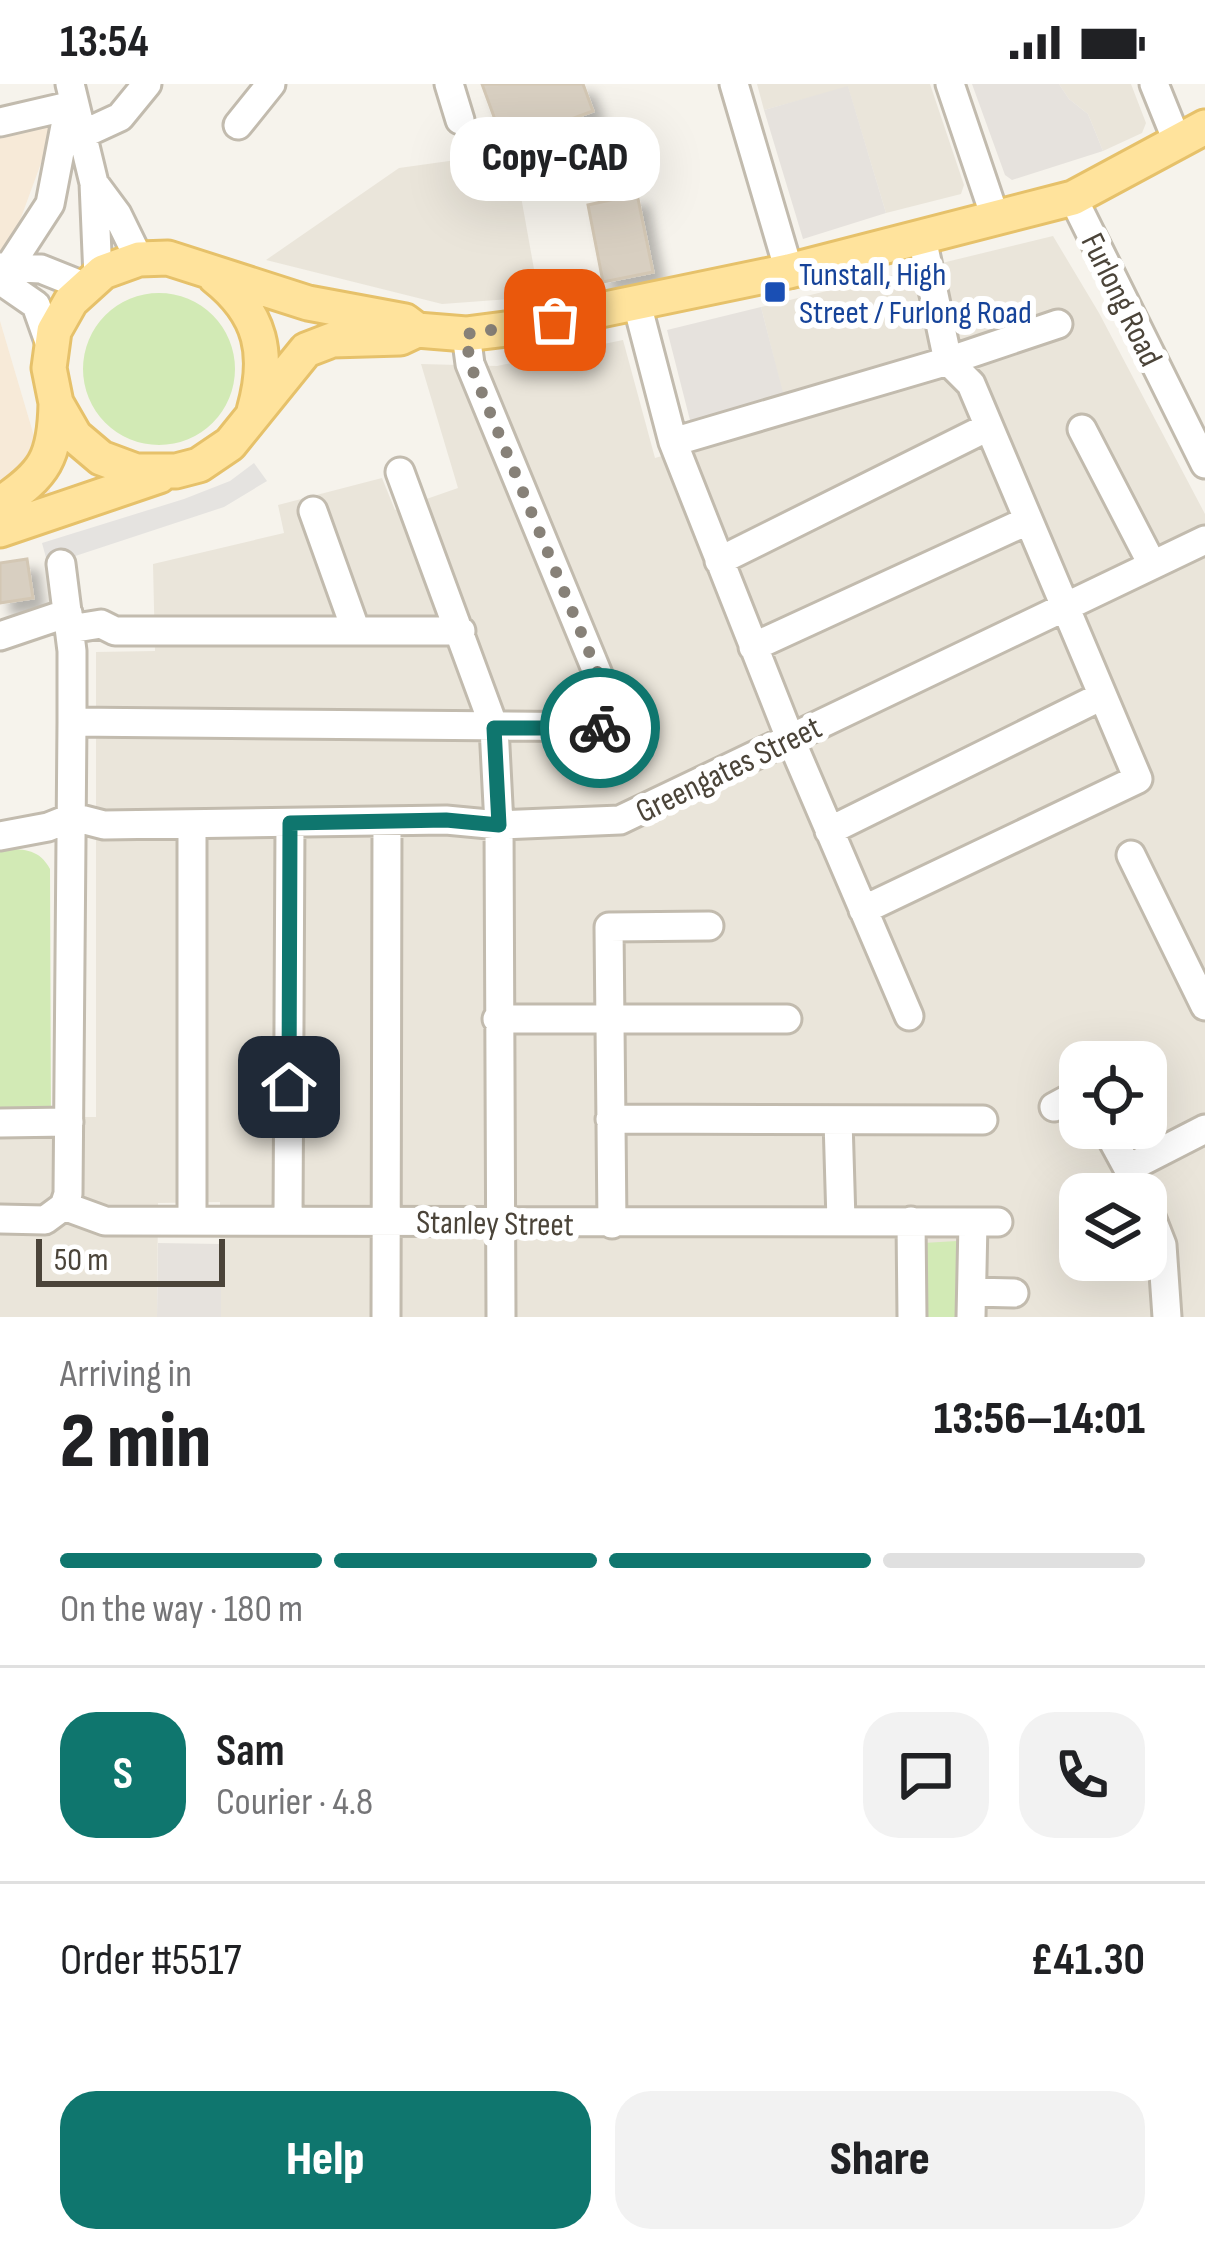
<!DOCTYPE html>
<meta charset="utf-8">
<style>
body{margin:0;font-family:"Sofia Sans Condensed",sans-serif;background:#f2f2f2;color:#202124;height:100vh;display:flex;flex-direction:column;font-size:45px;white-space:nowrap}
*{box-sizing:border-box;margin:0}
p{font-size:39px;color:#757577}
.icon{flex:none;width:66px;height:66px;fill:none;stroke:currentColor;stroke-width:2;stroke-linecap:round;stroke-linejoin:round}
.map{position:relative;height:1233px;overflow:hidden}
.drawer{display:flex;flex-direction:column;background:#fff;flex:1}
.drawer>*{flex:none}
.controls{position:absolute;left:1059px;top:957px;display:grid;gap:24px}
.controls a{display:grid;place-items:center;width:108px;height:108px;border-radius:24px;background:#fff;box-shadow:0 12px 48px #0002;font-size:60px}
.scale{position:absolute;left:36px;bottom:30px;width:189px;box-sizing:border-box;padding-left:12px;border:6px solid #4b4439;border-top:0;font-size:33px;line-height:42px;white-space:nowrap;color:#4b4439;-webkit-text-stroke:9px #fff;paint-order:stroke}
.pin{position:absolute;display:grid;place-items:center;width:102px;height:102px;color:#fff;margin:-51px;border-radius:24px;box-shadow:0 6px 18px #0006}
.courier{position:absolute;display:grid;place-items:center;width:120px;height:120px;margin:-60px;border:9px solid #0f766e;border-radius:50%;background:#fff;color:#222;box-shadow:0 3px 15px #0007}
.bubble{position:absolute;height:84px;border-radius:36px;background:#fff;box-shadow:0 12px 48px #0002;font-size:39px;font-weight:800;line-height:84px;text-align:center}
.overview em{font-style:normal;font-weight:800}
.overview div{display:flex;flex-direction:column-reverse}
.overview{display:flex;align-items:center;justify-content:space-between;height:204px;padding:0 60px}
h1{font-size:78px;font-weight:800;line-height:90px}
.bar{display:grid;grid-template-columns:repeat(4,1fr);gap:18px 12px;align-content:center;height:144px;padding:0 60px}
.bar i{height:15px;border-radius:9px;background:#e0e0e0}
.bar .on{background:#0f766e}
.bar p{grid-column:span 4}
.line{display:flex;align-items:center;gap:30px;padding:0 60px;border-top:3px solid #e0e0e0}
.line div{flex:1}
.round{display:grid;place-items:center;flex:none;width:126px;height:126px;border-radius:36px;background:#f2f2f2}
.cta{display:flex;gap:24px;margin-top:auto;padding:24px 60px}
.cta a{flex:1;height:138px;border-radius:36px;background:#0f766e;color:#fff;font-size:48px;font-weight:800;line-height:138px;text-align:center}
.cta a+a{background:#f2f2f2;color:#202124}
.status{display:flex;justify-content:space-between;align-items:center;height:84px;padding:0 60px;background:#fff;direction:ltr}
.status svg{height:33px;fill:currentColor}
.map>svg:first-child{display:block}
.residential{fill:#eae5da;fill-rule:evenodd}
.commercial{fill:#f7ead8}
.industrial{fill:#e6e2dd}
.green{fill:#d2eab5}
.parking{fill:#e5e3e0}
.building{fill:#d8cfc1;stroke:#d3c7b4;stroke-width:3;filter:url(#shadow)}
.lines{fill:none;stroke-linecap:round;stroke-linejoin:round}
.minor-casing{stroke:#c2bbae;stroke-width:33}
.major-casing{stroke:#e6c16a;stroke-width:39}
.minor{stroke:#fff;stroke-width:27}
.major{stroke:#ffe39c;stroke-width:33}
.done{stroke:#878178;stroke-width:12;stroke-dasharray:0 21.6}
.route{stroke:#0f766e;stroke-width:15}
.transit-dot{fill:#1a4fb4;stroke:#fff;stroke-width:4.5}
.labels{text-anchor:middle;stroke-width:12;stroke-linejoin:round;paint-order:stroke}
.transit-label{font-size:33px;fill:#164399;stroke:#fff;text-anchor:start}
.street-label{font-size:33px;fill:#4b4439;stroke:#fff}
</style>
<div class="status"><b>13:54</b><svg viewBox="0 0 49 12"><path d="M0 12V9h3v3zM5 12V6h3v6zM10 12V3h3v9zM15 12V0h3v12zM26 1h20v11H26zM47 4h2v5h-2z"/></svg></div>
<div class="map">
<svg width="1205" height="1233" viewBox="0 0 1205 1233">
<defs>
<filter id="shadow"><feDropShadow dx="11" dy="11" stdDeviation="6" flood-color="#0004"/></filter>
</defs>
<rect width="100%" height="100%" fill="#f6f3ec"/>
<path class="residential" d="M757,0H930L964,101L961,110L886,129L848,3L764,26Z
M1059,0H1131L1146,39L1142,49L1103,67L1088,30L1069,15Z
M513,68L539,213L442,220L266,176L399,84Z
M1053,152L1099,229L1205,430V1233H221L220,1118L158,1119L157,1233H0V1033H96V568L155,567L153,480L284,449L278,421L382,394L395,426L458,404L421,280L497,282L623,256L655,374L789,335L761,223ZM1080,978H1146V1044H1080ZM1080,1110H1146V1176H1080Z"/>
<path class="commercial" d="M53,34L44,71L0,191V46Z
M0,237L52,413L0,429Z"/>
<path class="industrial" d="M972,0H1059L1069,15L1088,30L1103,67L1012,96L1005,91Z
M848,2L886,129L803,155L764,26Z
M761,223L786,320L693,348L667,246Z
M158,1159L221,1160V1233H157Z"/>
<path class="green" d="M83 285a76 76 0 1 1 152 0a76 76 0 1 1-152 0Z
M0,765C22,765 39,764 50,785L51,1033H0Z
M957,1157L955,1233H922L923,1159Z"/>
<path class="parking" d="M254,379L267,397L224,423L48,481L42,459L184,415L230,397Z"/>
<path class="building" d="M482,0H583L593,27L504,60Z
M637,110L653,188L603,198L588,121Z
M27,475L33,514L0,519V479Z"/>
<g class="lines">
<defs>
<path id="minor" d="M70,0L94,99L98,193
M449,0L460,36
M734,0L789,187
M950,0L995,133
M1154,0L1177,57
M0,38L69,22
M238,41L271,0
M81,51L120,33L147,0
M94,99L117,130L139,175
M1073,114L1205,380
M0,183L41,185L86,203
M9,183L50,120L69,21
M0,196L36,221L52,266
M637,220L673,358L790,654L909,932
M1082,345L1152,480
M673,358L948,277L1058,240
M400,388L494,643L499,741L501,1233
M313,427L356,547
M719,477L988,343
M61,480L72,567V638L68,1110L64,1122
M70,545L101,540L115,547H461
M0,552L68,529
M753,563L1027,437
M72,638L615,643L614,629L470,280L466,250
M192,740V1136
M829,747L1102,612
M0,752L48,743L73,733L104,741L446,736L499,741L620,736L1205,456
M1131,771L1205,922
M863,826L1138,695L971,300L948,277L922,154
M497,935H787
M1054,1023L1080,1009
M610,1035L983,1036
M838,1036L841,1137
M0,1039L69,1038
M1106,1044L1137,1101
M1129,1084L1205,1045
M1146,1120L1162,1161L1167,1233
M64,1122L105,1137L998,1138
M0,1135L45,1136L64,1122
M288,1135L290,739
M911,1137L912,1233
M612,1140L609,843L709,842
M972,1208L1014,1209
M386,1233L387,737
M971,1233L973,1138"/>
<path id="major" d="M215,193C262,230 270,271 254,327
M417,246L405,237L308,219L168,174L139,175L103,188L71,217L54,247L49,284L56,319L75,352L101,374L136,387H176L199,381L230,360L306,266L332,256L400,254L417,246L466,250L514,244L789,187L1073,114L1205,43
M0,420C45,390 55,374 56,319
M0,446L159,392"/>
</defs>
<use href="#minor" class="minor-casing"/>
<use href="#major" class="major-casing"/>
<use href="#minor" class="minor"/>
<use href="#major" class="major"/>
</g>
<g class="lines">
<path class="done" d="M555,236L466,250L470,280L614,628L615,644H600"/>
<path class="route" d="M289,1003L290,739L446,736L499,741L494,644H600"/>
</g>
<rect class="transit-dot" x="763" y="196" width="24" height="24" rx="6"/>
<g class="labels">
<g class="transit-label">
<text x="799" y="201">Tunstall, High<tspan x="799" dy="38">Street / Furlong Road</tspan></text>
</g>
<g class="street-label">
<text transform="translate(1123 215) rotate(64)" y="12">Furlong Road</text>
<text transform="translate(728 684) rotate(-26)" y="12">Greengates Street</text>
<text transform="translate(495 1138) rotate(1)" y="12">Stanley Street</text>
</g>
</g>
</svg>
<div class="controls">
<a><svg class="icon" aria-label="locate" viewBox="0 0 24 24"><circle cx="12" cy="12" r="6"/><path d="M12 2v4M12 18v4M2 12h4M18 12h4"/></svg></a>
<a><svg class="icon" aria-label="layers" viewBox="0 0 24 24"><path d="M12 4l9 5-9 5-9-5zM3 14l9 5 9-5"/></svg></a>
</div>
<div class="scale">50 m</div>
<div class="pin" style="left:555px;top:236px;background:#ea580c"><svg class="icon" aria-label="bag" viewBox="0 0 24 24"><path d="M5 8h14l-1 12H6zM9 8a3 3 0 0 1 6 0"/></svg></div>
<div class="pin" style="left:289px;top:1003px;background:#1f2937"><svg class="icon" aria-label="home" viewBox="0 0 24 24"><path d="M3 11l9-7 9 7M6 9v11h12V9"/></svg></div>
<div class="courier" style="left:600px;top:644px"><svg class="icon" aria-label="bike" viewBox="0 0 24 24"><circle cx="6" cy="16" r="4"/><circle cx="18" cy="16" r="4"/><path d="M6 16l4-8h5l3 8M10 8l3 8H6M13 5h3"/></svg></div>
<div class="bubble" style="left:450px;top:33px;width:210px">Copy-CAD</div>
</div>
<section class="drawer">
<div class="overview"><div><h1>2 min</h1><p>Arriving in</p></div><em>13:56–14:01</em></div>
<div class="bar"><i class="on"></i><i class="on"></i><i class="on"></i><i></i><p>On the way · 180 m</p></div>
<div class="line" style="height:216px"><b class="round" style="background:#0f766e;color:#fff">S</b><div><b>Sam</b><p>Courier · 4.8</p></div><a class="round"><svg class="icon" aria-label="chat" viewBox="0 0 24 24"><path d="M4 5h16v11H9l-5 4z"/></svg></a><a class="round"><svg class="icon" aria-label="phone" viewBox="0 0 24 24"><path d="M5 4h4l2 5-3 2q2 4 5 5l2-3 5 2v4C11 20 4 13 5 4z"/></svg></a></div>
<div class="line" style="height:156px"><div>Order #5517</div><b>£41.30</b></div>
<div class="cta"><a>Help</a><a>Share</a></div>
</section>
